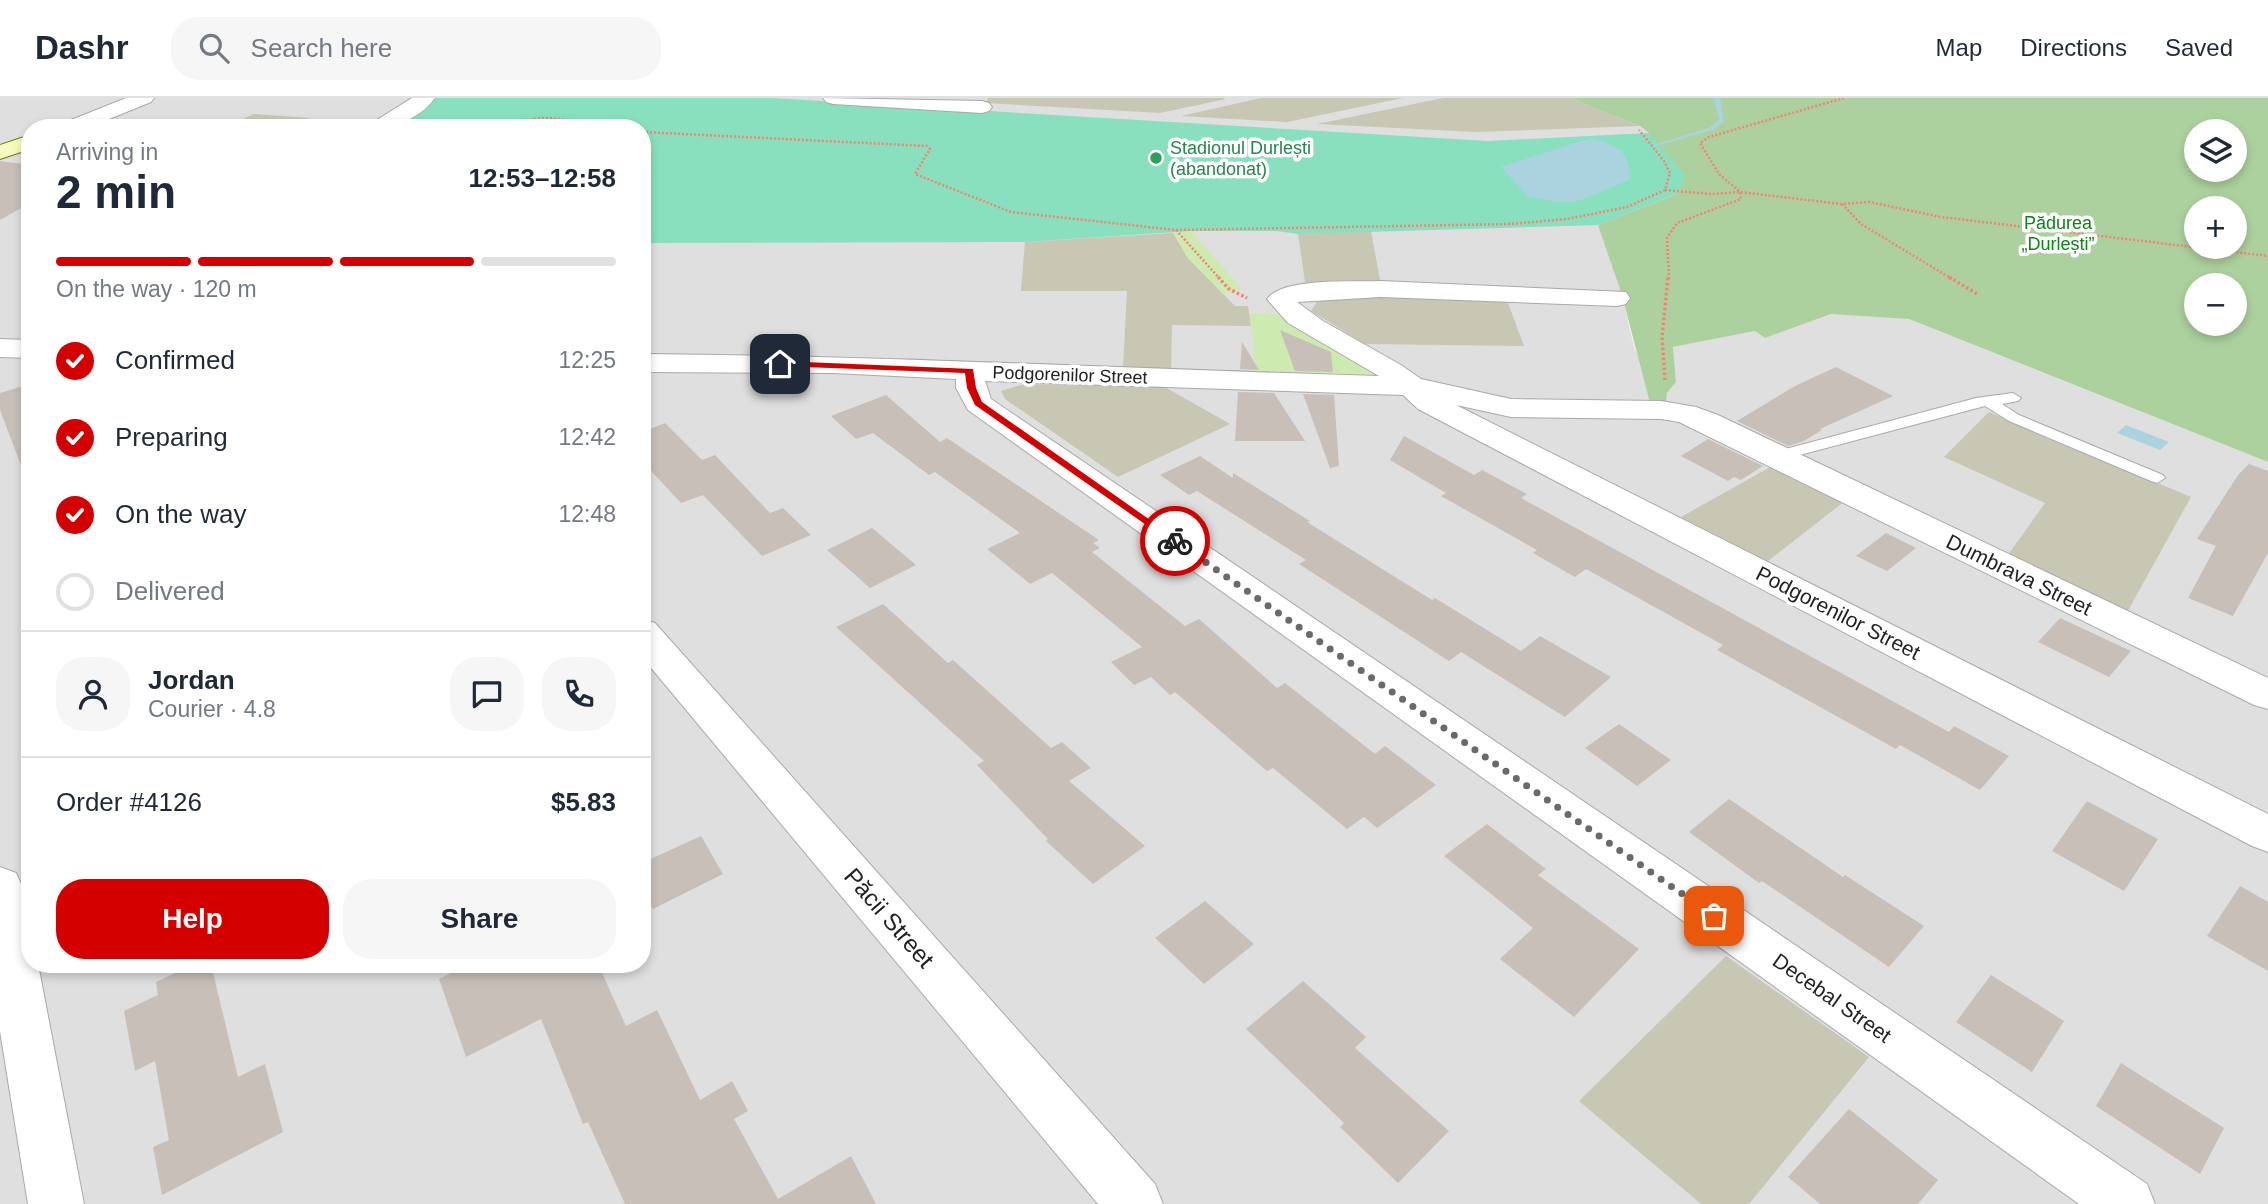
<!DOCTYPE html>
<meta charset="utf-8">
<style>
body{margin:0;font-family:Arial,sans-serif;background:#f6f6f7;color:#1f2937;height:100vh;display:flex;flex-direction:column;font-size:26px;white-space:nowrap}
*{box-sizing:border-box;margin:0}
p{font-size:23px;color:#747a83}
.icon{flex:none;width:38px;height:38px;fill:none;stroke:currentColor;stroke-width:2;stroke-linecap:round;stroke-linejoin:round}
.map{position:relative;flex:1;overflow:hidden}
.details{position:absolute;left:21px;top:21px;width:630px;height:854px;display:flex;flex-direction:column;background:#fff;border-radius:28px;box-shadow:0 4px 10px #0003}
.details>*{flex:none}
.controls{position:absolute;left:2184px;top:21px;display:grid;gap:14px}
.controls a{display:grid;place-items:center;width:63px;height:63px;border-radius:50%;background:#fff;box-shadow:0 4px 10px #0003;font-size:35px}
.pin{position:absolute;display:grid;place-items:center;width:60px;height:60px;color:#fff;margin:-30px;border-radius:14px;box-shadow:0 4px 10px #0006}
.courier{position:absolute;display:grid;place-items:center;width:70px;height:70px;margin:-35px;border:5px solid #d40000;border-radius:50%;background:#fff;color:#222;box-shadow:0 2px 9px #0007}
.summary em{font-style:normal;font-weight:700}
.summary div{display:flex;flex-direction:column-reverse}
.summary{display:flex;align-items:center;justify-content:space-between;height:119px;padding:0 35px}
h1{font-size:46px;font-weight:700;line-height:52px}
.bar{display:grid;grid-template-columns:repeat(4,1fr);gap:10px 7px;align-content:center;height:84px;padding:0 35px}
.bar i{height:9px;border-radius:5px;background:#e0e1e3}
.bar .active{background:#d40000}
.bar p{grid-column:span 4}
.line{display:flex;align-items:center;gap:18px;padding:0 35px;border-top:2px solid #e0e1e3}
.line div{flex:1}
.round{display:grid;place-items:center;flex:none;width:74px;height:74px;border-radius:28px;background:#f6f6f7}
ol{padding:0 35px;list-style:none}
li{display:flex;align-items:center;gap:21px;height:77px}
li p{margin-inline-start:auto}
li .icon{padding:7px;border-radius:50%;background:#d40000;color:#fff;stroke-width:4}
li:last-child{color:#747a83}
li i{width:38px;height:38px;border:4px solid #e0e1e3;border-radius:50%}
.primary-button{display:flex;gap:14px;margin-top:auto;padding:14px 35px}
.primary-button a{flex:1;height:80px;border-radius:28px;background:#d40000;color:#fff;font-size:28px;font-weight:700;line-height:80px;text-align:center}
.primary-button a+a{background:#f6f6f7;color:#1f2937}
header{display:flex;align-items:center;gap:42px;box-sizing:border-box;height:98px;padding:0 35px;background:#fff;border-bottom:2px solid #e0e1e3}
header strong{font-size:33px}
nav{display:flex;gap:38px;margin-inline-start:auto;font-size:24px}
.search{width:490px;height:63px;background:#f6f6f7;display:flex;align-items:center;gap:18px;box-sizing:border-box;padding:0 24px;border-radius:28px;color:#747a83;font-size:26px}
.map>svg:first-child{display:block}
.residential{fill:#e0dfdf;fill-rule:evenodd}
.construction{fill:#c7c7b4}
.grass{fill:#cdebb0}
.forest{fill:#add19e;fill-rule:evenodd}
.pitch{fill:#88e0be}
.water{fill:#aad3df}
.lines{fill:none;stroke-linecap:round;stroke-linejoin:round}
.stream{fill:#aad3df;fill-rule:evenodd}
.building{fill:#c7bfb8}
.lane-casing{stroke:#a9a9a9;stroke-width:2}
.street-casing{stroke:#a9a9a9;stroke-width:2}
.secondary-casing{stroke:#707d05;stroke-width:2}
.path-far1{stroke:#fa8072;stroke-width:2.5;stroke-dasharray:2 2;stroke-linecap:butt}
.path{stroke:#fa8072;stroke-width:3.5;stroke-dasharray:2.5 2.5;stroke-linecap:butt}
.lane{fill:#fff;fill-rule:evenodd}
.street{fill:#fff;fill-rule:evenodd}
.secondary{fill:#f7fabf;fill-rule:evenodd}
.route{fill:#d40000}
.done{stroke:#6b6a68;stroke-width:7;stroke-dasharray:0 12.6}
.leisure-dot{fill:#2e9e5b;stroke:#fff;stroke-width:2.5}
.labels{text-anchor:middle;stroke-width:7;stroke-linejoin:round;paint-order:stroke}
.far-leisure-label{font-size:18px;fill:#27864d;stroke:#fff;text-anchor:start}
.far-park-label{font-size:18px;fill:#0c8416;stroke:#fff}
.far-street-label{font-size:18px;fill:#222;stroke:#fff}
.street-label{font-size:21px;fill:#222;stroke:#fff}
.near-street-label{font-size:24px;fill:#222;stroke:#fff}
</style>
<header>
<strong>Dashr</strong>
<div class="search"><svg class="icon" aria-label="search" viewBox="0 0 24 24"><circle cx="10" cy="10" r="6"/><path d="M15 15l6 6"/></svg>Search here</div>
<nav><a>Map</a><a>Directions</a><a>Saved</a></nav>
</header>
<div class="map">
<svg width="2268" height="1106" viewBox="0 0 2268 1106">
<rect width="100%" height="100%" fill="#f2efe9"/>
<path class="residential" d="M0,0H1570L1640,28L1649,35L1622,197L1634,250L1666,306L1667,295L1676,284L1673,249L1755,233L1765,240L1831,216H1870L1909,221L2268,364V1106H0ZM30,30H642V866H30Z"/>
<path class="construction" d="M988,0H1222L1226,1L1160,15L986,5Z
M1261,0H1403L1287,24L1181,18Z
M1443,0H1570L1640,28L1476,34L1317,26Z
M253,16L309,20L290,30H226Z
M1371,133L1381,187L1305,184L1298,136Z
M1173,135L1188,160L1235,208H1248L1251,228L1172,227L1171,272L1123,270L1127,193H1021L1025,144Z
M1346,199L1507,202L1524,248L1365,246L1311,213L1318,202Z
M1024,286L1163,288L1230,326L1118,379L1005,301L1001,293Z
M1989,314L2191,399L2125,518L2005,461L2045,405L1944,359Z
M1772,368L1845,403L1768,463L1681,419Z
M1726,858L1869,959L1749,1106H1701L1579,1003Z"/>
<path class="grass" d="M1191,133L1242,191L1224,197L1188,160L1173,135Z
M1250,215L1275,216L1377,271L1382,280L1256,275Z"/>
<path class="forest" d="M1570,0H2268V364L1909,221L1831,216L1765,240L1755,233L1673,249L1676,284L1667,295L1666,306L1650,305L1622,197L1598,127L1679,95L1649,35L1640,28ZM2196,33H2235V72H2196ZM2196,110H2235V149H2196ZM2196,187H2235V226H2196Z"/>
<path class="pitch" d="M435,0H771L1488,43L1649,35L1685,77L1679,95L1598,127L1298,136L1277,133H1191L1025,144L642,145V30H388L400,25Z"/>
<path class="water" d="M1591,40C1617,48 1631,52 1629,82L1578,103L1560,104L1528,99L1501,69Z
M2126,327L2169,344L2160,352L2117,335Z"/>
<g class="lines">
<path class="stream" d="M1714,0H1720L1724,24L1713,32L1653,49V47L1709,30L1719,22Z"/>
</g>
<path class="building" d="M0,63L30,67V105L0,122Z
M1280,232L1331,254L1333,274L1295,273Z
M1242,244L1259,272L1240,271Z
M1836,269L1893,298L1820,331L1822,332L1804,343L1788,348L1737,323L1795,288Z
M30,286V383H27L0,312V295Z
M1238,294L1274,295L1305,343H1235Z
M1303,296L1334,297L1339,368L1330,370Z
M886,297L940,344L947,340L1099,442L1093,445L1100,450L1092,454L1185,528L1199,521L1277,590L1285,585L1375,656L1385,648L1436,687L1377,730L1364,719L1347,731L1273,670L1267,673L1175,594L1170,597L1151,579L1134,587L1111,564L1142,549L1052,475L1030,486L987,451L1020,435L935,374L929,377L873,335L856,341L831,318Z
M665,325L702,362L715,357L770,415L783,410L811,437L762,458L703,397L681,405L642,363V334Z
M1404,338L1474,377L1482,372L1527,396L1521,400L1949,634L1954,628L2009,658L1980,692L1900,647L1896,651L1717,552L1723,547L1586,471L1575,479L1533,455L1537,452L1441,398L1446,395L1390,362Z
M1708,341L1763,368L1741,382L1734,379L1728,383L1681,358Z
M1200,358L1233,380V375L1310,423L1307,424L1432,502L1435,500L1521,553L1540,538L1611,579L1565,619L1461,554L1449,563L1299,466L1306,462L1197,393L1189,397L1160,377Z
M2249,366L2268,373V455L2233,518L2188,500L2216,448L2197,441L2238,377Z
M872,430L916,467L870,490L827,452Z
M1886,435L1916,450L1887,473L1856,458Z
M883,506L948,565L953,562L1051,650L1062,644L1091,670L1069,683L1145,748L1093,786L1046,743L1048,741L977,667L984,663L836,529Z
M2060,520L2131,553L2109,579L2038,544Z
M1619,626L1671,662L1637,688L1585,650Z
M1729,701L1843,779L1845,777L1924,828L1889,869L1762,783L1759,785L1689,734Z
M2087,703L2158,741L2124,793L2052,753Z
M1487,726L1546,771L1538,777L1639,851L1574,919L1500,861L1533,830L1444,758Z
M701,738L723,776L653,811L642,791V765Z
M2240,788L2268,804V873L2207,838Z
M1205,803L1254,846L1204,886L1155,840Z
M194,866H211L238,979L265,966L283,1034L162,1097L153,1049L169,1042L155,963L135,973L124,913L158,897L156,884Z
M470,866H598L626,928L657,912L700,1002L732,983L748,1013L734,1021L778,1101L851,1058L876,1106H625L588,1024L583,1026L541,921L466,959L439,881Z
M1991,877L2064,923L2032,974L1956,924Z
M1303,883L1366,939L1355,950L1449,1033L1398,1085L1340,1029L1344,1025L1246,931Z
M2121,965L2224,1030L2200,1076L2096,1008Z
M1849,1011L1938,1082L1918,1106H1820L1788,1079Z"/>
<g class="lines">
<defs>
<path id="lane" d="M2013,295L2021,300L2018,303L2002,306L2019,317L2163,377L2165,380L2157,385L2151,383L2009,323L1985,308L1777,363L1769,358L1771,355L1976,300Z"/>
<path id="street" d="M126,0H154L151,4L87,30H58L61,26Z
M412,0H435C417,24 391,30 364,30Z
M823,0L982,3L989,5L992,9L989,13L982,15L833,6L826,4Z
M1381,183L1626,194L1630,200L1626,206L1617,208L1381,199L1297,204L1323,223L1401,267L1421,281L1511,301L1661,303L1696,309L1718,317L2268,580V611L2254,607L1679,324L1661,321L1511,319L1456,307L2268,716V754L2252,748L1418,311L1403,297L985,283L991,301L2147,1086L2155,1106H2079L968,312L956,290V281L833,275L642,274V256C888,258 1133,271 1379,278L1288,225L1267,201C1282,179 1355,184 1381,183Z
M0,241L30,242V260L0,259Z
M642,521L655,525L1155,1086L1163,1106H1098L642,559Z
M0,769L16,775C31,803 30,835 30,866H38L84,1106H28L0,933Z"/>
<path id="secondary" d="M30,37V51L0,61V47Z"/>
</defs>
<use href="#lane" class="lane-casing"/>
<use href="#street" class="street-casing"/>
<use href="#secondary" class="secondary-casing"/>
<path class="path-far1" d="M491,30C539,19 546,15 595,30
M642,34L927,48L930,51L915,76L1011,114L1176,132L1220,181
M1665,92L1711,96L1740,94L1841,106L1869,104L1941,119L2268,158
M1739,93L1719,76L1700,45L1709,39L1844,0
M1842,106L1861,126L1952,181
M1176,132L1510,126L1567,121L1627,109L1665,92L1670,75L1664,63L1639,32
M1669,181L1667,140L1677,125L1741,101L1740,94"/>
<path class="path" d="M1218,179L1229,191L1247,200
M1949,179L1979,197
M1665,282L1662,239L1668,179"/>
<use href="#lane" class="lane"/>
<use href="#street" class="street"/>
<use href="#secondary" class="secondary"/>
</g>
<path class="route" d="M780,263L973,271L976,290L982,304L1180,443L1172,445L975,307L967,290L965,275L777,268Z"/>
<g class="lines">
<path class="done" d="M1175,443L1714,818"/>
</g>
<circle class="leisure-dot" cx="1156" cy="60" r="7"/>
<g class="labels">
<g class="far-leisure-label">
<text x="1170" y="56">Stadionul Durlești<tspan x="1170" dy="21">(abandonat)</tspan></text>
</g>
<g class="far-park-label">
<text x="2058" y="131">Pădurea<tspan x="2058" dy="21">„Durlești”</tspan></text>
</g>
<g class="far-street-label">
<text transform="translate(1070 277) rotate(2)" y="6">Podgorenilor Street</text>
</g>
<g class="street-label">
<text transform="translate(2019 477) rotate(26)" y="7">Dumbrava Street</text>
<text transform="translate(1838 515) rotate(27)" y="7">Podgorenilor Street</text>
<text transform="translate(1832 900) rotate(35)" y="7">Decebal Street</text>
</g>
<g class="near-street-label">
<text transform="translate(889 820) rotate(49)" y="8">Păcii Street</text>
</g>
</g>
</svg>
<div class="controls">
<a><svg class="icon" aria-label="layers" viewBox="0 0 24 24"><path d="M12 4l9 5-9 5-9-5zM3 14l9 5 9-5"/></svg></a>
<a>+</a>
<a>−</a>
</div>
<div class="pin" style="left:1714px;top:818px;background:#ea580c"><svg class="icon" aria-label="bag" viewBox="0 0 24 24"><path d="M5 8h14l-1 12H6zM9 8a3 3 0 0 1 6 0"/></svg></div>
<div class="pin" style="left:780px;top:266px;background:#1f2937"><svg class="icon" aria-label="home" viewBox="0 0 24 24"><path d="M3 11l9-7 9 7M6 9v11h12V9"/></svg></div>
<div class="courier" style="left:1175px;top:443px"><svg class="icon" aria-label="bike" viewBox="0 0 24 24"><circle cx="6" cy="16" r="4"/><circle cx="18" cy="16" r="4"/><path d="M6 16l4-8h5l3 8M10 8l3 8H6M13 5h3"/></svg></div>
<section class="details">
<div class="summary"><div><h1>2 min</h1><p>Arriving in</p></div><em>12:53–12:58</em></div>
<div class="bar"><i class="active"></i><i class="active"></i><i class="active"></i><i></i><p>On the way · 120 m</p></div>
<ol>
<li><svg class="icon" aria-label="check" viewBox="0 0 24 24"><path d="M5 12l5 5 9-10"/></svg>Confirmed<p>12:25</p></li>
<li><svg class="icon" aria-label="check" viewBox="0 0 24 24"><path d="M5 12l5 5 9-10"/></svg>Preparing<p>12:42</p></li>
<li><svg class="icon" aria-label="check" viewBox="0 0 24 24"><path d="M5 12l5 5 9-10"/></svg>On the way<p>12:48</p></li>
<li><i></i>Delivered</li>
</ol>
<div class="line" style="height:126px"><a class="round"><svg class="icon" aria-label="person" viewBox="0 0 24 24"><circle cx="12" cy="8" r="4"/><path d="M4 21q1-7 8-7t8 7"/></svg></a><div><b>Jordan</b><p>Courier · 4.8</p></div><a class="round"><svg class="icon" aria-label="chat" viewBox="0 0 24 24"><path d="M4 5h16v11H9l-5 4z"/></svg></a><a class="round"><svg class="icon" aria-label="phone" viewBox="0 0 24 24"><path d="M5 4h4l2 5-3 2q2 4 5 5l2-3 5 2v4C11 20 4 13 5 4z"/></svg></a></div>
<div class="line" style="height:91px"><div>Order #4126</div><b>$5.83</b></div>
<div class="primary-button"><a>Help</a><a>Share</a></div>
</section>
</div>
